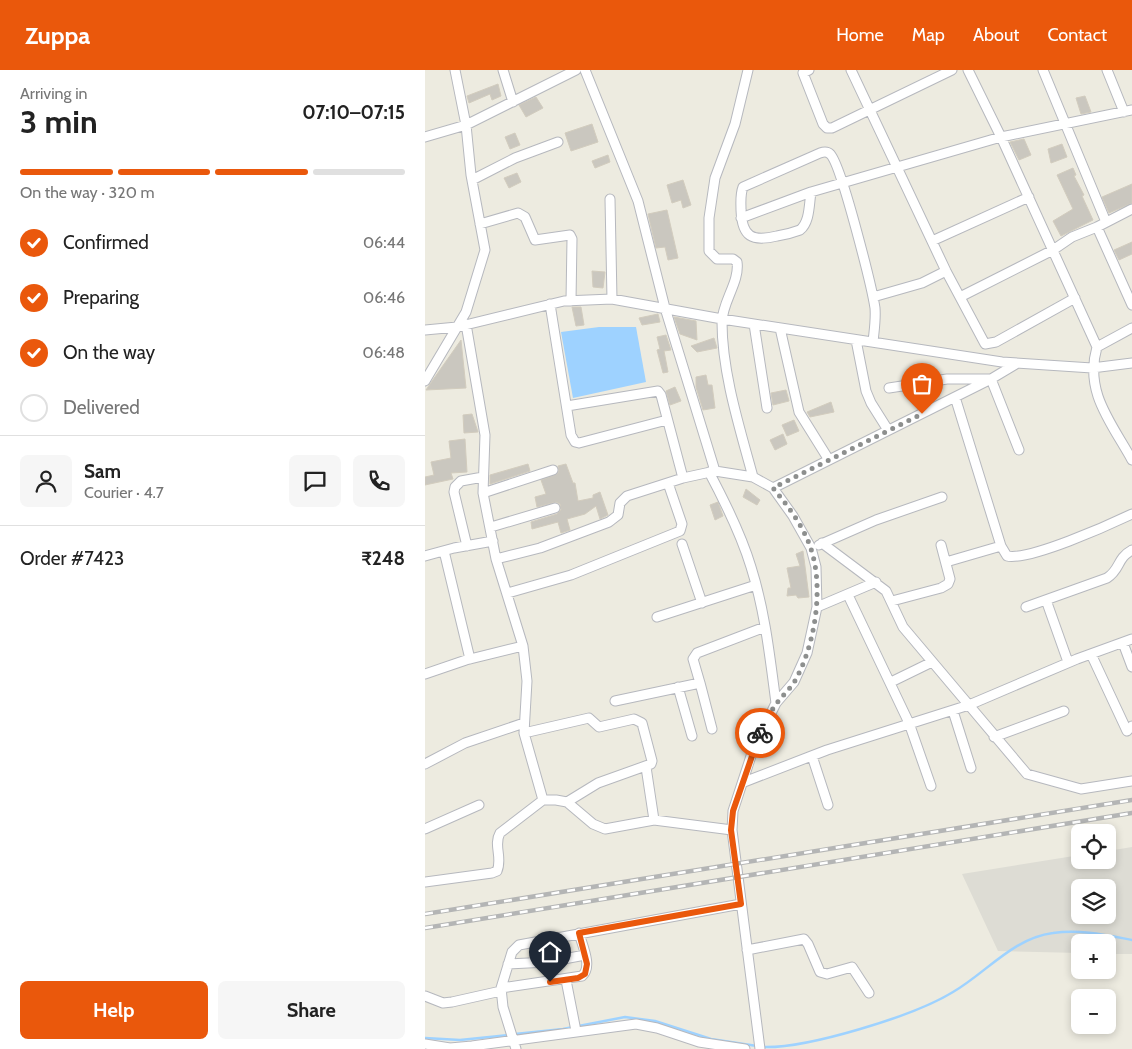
<!DOCTYPE html>
<meta charset="utf-8">
<style>
body{margin:0;font-family:Cabin,sans-serif;background:#f6f6f6;color:#222;height:100vh;display:flex;flex-direction:column;font-size:19px;white-space:nowrap}
*{box-sizing:border-box;margin:0}
p{font-size:16px;color:#767676}
.icon{flex:none;width:28px;height:28px;fill:none;stroke:currentColor;stroke-width:2;stroke-linecap:round;stroke-linejoin:round}
.map{position:relative;flex:1;overflow:hidden}
.side{display:flex;flex-direction:column;background:#fff;width:425px}
.side>*{flex:none}
.tools{position:absolute;left:646px;top:754px;display:grid;gap:10px}
.tools a{display:grid;place-items:center;width:45px;height:45px;border-radius:8px;background:#fff;box-shadow:0 2px 8px #0003;font-size:25px}
.pin{position:absolute;display:grid;place-items:center;width:42px;height:42px;color:#fff;margin:-51px -21px;border-radius:50% 50% 50% 0;rotate:-45deg;box-shadow:0 0 5px #0007}
.pin .icon{rotate:45deg}
.courier{position:absolute;display:grid;place-items:center;width:50px;height:50px;margin:-25px;border:4px solid #ea580c;border-radius:50%;background:#fff;color:#222;box-shadow:0 1px 6px #0007}
.head em{font-style:normal;font-weight:800}
.head div{display:flex;flex-direction:column-reverse}
.head{display:flex;align-items:center;justify-content:space-between;height:85px;padding:0 20px}
h1{font-size:32px;font-weight:800;line-height:38px}
.bar{display:grid;grid-template-columns:repeat(4,1fr);gap:8px 5px;align-content:center;height:60px;padding:0 20px}
.bar i{height:6px;border-radius:4px;background:#e0e0e0}
.bar .selected{background:#ea580c}
.bar p{grid-column:span 4}
.line{display:flex;align-items:center;gap:12px;padding:0 20px;border-top:1px solid #e0e0e0}
.line div{flex:1}
.round{display:grid;place-items:center;flex:none;width:52px;height:52px;border-radius:8px;background:#f6f6f6}
ol{padding:0 20px;list-style:none}
li{display:flex;align-items:center;gap:15px;height:55px}
li p{margin-inline-start:auto}
li .icon{padding:5px;border-radius:50%;background:#ea580c;color:#fff;stroke-width:4}
li:last-child{color:#767676}
li i{width:28px;height:28px;border:2px solid #e0e0e0;border-radius:50%}
.button{display:flex;gap:10px;margin-top:auto;padding:10px 20px}
.button a{flex:1;height:58px;border-radius:8px;background:#ea580c;color:#fff;font-size:20px;font-weight:800;line-height:58px;text-align:center}
.button a+a{background:#f6f6f6;color:#222}
header{display:flex;align-items:center;gap:30px;box-sizing:border-box;height:70px;padding:0 25px;background:#ea580c;color:#fff}
header strong{font-size:24px}
nav{display:flex;gap:28px;margin-inline-start:auto;font-size:18px}
main{display:flex;flex:1;min-height:0}
.map>svg:first-child{display:block}
.industrial{fill:#dddcd4;fill-rule:evenodd}
.water{fill:#9ed2ff}
.lines{fill:none;stroke-linecap:round;stroke-linejoin:round}
.stream{stroke:#9ed2ff;stroke-width:2.5}
.building{fill:#cac7bf;stroke:#d2ccbe}
.street-casing{stroke:#b6b8be;stroke-width:11}
.street{stroke:#fff;stroke-width:9}
.rail-casing{stroke:#b4b5b5;stroke-width:4.5}
.rail{stroke:#fff;stroke-width:2.5;stroke-dasharray:8;stroke-linecap:butt}
.done{stroke:#8d8f8e;stroke-width:5;stroke-dasharray:0 9}
.route{stroke:#ea580c;stroke-width:6}
</style>
<header>
<strong>Zuppa</strong>
<nav><a>Home</a><a>Map</a><a>About</a><a>Contact</a></nav>
</header>
<main>
<section class="side">
<div class="head"><div><h1>3 min</h1><p>Arriving in</p></div><em>07:10–07:15</em></div>
<div class="bar"><i class="selected"></i><i class="selected"></i><i class="selected"></i><i></i><p>On the way · 320 m</p></div>
<ol>
<li><svg class="icon" aria-label="check" viewBox="0 0 24 24"><path d="M5 12l5 5 9-10"/></svg>Confirmed<p>06:44</p></li>
<li><svg class="icon" aria-label="check" viewBox="0 0 24 24"><path d="M5 12l5 5 9-10"/></svg>Preparing<p>06:46</p></li>
<li><svg class="icon" aria-label="check" viewBox="0 0 24 24"><path d="M5 12l5 5 9-10"/></svg>On the way<p>06:48</p></li>
<li><i></i>Delivered</li>
</ol>
<div class="line" style="height:90px"><a class="round"><svg class="icon" aria-label="person" viewBox="0 0 24 24"><circle cx="12" cy="8" r="4"/><path d="M4 21q1-7 8-7t8 7"/></svg></a><div><b>Sam</b><p>Courier · 4.7</p></div><a class="round"><svg class="icon" aria-label="chat" viewBox="0 0 24 24"><path d="M4 5h16v11H9l-5 4z"/></svg></a><a class="round"><svg class="icon" aria-label="phone" viewBox="0 0 24 24"><path d="M5 4h4l2 5-3 2q2 4 5 5l2-3 5 2v4C11 20 4 13 5 4z"/></svg></a></div>
<div class="line" style="height:65px"><div>Order #7423</div><b>₹248</b></div>
<div class="button"><a>Help</a><a>Share</a></div>
</section>
<div class="map">
<svg width="707" height="979" viewBox="0 0 707 979">
<rect width="100%" height="100%" fill="#edebe0"/>
<path class="industrial" d="M707,777V884H683L682,872H655V883L573,881L537,804L655,785V790H682L683,781ZM655,818H682V845H655Z"/>
<path class="water" d="M174,257H211L221,312L148,328L136,262Z"/>
<g class="lines">
<path class="stream" d="M90,964L138,959L200,947L230,951L286,969L332,976
M0,968L35,970L84,965
M337,977C381,979 489,946 528,922C561,903 588,868 628,863C655,859 681,865 707,870"/>
</g>
<path class="building" d="M73,14L76,26L67,30L65,24L44,33L42,26Z
M660,26L666,42L656,44L651,28Z
M111,27L118,38L101,47L94,35Z
M167,54L173,72L146,81L140,63Z
M90,63L95,75L85,79L80,67Z
M599,69L606,85L594,90L585,72Z
M637,74L642,87L626,93L623,79Z
M183,85L185,92L170,98L167,91Z
M648,98L651,105L649,106L659,125L657,126L668,150L636,166L628,151L648,139L632,105Z
M92,103L96,112L84,118L79,108Z
M258,110L266,135L258,138L256,130L247,133L242,115Z
M707,114V133L684,143L677,127Z
M242,140L253,188L243,190L240,177L231,178L223,144Z
M707,172V184L694,190L689,180Z
M167,201L180,202L178,218L168,217Z
M147,237H156L159,255L151,256Z
M233,244L235,252L217,255L214,248Z
M249,247L271,251L272,270L255,264Z
M241,265L246,280L239,281L243,302L238,303L232,280L235,279L232,267Z
M289,268L292,278L272,282L266,276Z
M36,270L41,318L1,320L5,314Z
M281,305L283,315H287L290,338L278,340L271,317V307Z
M250,317L256,331L245,335L241,321Z
M361,320L364,331L348,335L346,323Z
M406,332L409,342L385,347L382,342Z
M47,344L53,362L39,363L38,345Z
M369,350L374,361L362,366L357,355Z
M358,364L362,374L350,380L345,370Z
M40,369L42,402L26,403L28,409L0,415V407L9,405L6,392L26,388L24,371Z
M103,394L105,401L65,414V405Z
M141,394L148,413H150L153,431L168,428V425L175,422L183,445L175,449L171,436L160,444L142,449L145,460L136,463L133,452L107,459L106,452L132,444L136,440L135,434L131,432L112,437L110,427L121,424L116,410L132,404L134,401L133,396Z
M321,419L335,430L332,435L318,427Z
M293,432L298,446L290,450L285,435Z
M378,481L384,527L373,528L371,525L362,526L363,518H366L362,498L375,496L371,484Z"/>
<g class="lines">
<defs>
<path id="street" d="M78,0L88,32
M160,0L213,131L240,238L290,401L328,407L348,418L368,446L386,478L391,497L392,537L382,583L369,612L351,633L328,680L308,741L307,760L335,979
M323,0L310,54L290,108L284,148V181L292,189H308L312,192C315,212 297,232 297,252C297,303 315,359 328,407
M384,0L378,3L398,54L402,58H407L527,0
M426,0L521,201L560,274L571,272L650,228
M543,0L576,67L672,277C659,322 686,352 707,390
M618,0L681,152
M682,0L699,42
M0,67L41,55L151,0
M47,110L90,88L133,72
M386,122C384,134 385,152 375,160C367,163 359,165 352,166C327,172 317,167 316,140C316,132 315,125 318,117L395,83C398,82 402,81 405,84C416,93 447,218 450,238C451,250 449,261 448,272
M185,129L187,229
M316,148L386,122L576,67L707,40
M55,154L93,143L100,147L110,170L145,165L147,169L146,231
M672,157L707,235
M507,171L604,127
M448,227L497,213L521,201
M535,227L628,180L647,167L672,157L707,139
M125,234L146,365L150,372L154,373L242,350
M41,254L60,365L58,423L71,489L98,576L102,611L99,663L118,730
M329,254L342,338
M355,258L374,342L404,390
M0,260L32,257L139,231L187,229L297,249L577,292L667,298L707,293
M431,270L441,321L446,333L463,360
M672,277L707,258
M0,311L41,242L60,180L46,105L41,55L30,0
M464,318L522,309H566L594,380
M530,327L576,476L582,486C604,491 684,455 707,444
M142,336L233,321L236,325L258,408
M284,402C300,432 316,464 326,497C340,541 345,588 351,633
M348,418L566,309L591,294
M58,423L128,400
M66,457L130,438
M397,473L461,521L478,557L602,704L656,719L707,711
M257,474L277,533
M394,475L451,450L517,427
M42,476L29,422L30,417L36,411L58,407
M19,481L45,589
M0,486L29,478L68,471
M71,489L115,478L184,452L193,445L195,433L202,426L258,408L290,401
M521,492L576,476
M83,523L146,505L255,461L257,454L243,413
M423,525L484,653L506,716
M621,530L643,592
M467,531L516,518L523,514L525,509L516,475
M392,537L451,512
M601,537L682,508C696,499 691,489 707,480
M232,547L331,515
M698,573L707,597
M666,584L702,661L707,656
M0,604L41,590L98,576
M466,612L507,592
M275,613L287,659
M253,617L267,666
M190,631L275,613L268,589L272,583L340,557
M528,641L546,698
M99,663L164,648L174,657L209,649L217,653L227,691L226,694L173,713L142,732
M569,667L639,641
M387,686L403,735
M0,694L40,673L99,653
M221,697L229,750
M319,712L402,680L544,635L652,589L707,569
M0,759L54,735
M0,812L67,803L72,801C78,788 68,775 75,763L118,730H131L142,732L168,754L180,759L229,750L307,760
M322,880L379,869L383,874L395,902L402,904L427,897L444,923
M83,894L123,892L160,885
M141,910L151,961
M76,918L157,906C168,897 157,875 154,863
M0,926L18,933L27,932L76,921
M0,974L25,978L47,976L211,954L232,958L274,972L320,979
M91,979L78,937L76,918L87,882L94,875L316,834"/>
</defs>
<use href="#street" class="street-casing"/>
<use href="#street" class="street"/>
<defs>
<path id="rail" d="M0,844L707,730
M0,858L707,743"/>
</defs>
<use href="#rail" class="rail-casing"/>
<use href="#rail" class="rail"/>
</g>
<g class="lines">
<path class="done" d="M335,663C340,653 345,642 352,633C358,625 366,618 371,609C390,574 399,518 386,479C379,457 363,436 348,418L497,344"/>
<path class="route" d="M125,912L153,908L160,904L162,894L154,863L316,834L306,760L308,741L335,663"/>
</g>
</svg>
<div class="tools">
<a><svg class="icon" aria-label="locate" viewBox="0 0 24 24"><circle cx="12" cy="12" r="6"/><path d="M12 2v4M12 18v4M2 12h4M18 12h4"/></svg></a>
<a><svg class="icon" aria-label="layers" viewBox="0 0 24 24"><path d="M12 4l9 5-9 5-9-5zM3 14l9 5 9-5"/></svg></a>
<a>+</a>
<a>−</a>
</div>
<div class="pin" style="left:497px;top:344px;background:#ea580c"><svg class="icon" aria-label="bag" viewBox="0 0 24 24"><path d="M5 8h14l-1 12H6zM9 8a3 3 0 0 1 6 0"/></svg></div>
<div class="pin" style="left:125px;top:912px;background:#1f2937"><svg class="icon" aria-label="home" viewBox="0 0 24 24"><path d="M3 11l9-7 9 7M6 9v11h12V9"/></svg></div>
<div class="courier" style="left:335px;top:663px"><svg class="icon" aria-label="bike" viewBox="0 0 24 24"><circle cx="6" cy="16" r="4"/><circle cx="18" cy="16" r="4"/><path d="M6 16l4-8h5l3 8M10 8l3 8H6M13 5h3"/></svg></div>
</div>
</main>
